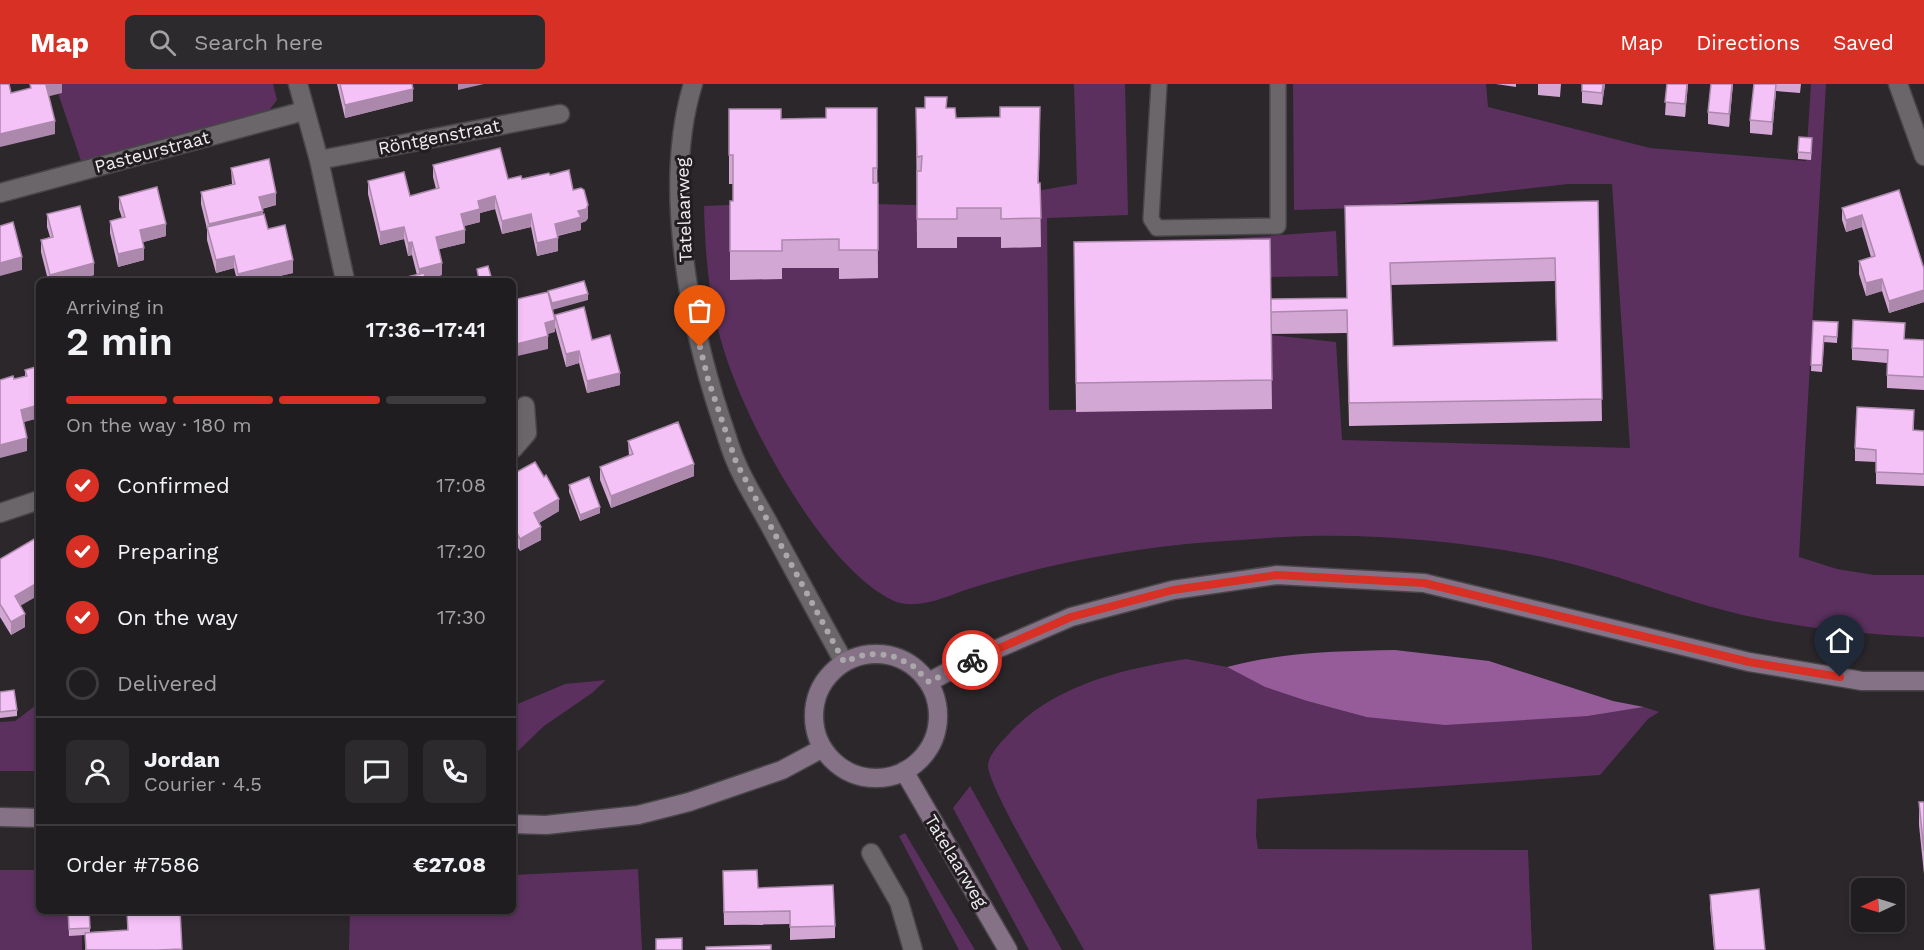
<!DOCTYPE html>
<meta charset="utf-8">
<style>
body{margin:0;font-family:"Work Sans",sans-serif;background:#2d2a2d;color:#f1f3f6;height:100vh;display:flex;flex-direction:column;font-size:22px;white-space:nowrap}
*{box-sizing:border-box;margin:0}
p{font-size:20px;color:#a2a2a5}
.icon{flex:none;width:33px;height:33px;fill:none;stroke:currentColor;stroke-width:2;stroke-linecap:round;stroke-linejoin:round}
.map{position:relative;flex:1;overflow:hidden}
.side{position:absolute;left:36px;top:194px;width:480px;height:636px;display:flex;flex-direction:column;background:#201d20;border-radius:9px;box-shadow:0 3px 9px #0003,0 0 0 2px #3d3b3e}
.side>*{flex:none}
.needle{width:39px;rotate:266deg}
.controls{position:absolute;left:1851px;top:794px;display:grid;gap:12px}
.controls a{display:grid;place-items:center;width:54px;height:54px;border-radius:9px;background:#201d20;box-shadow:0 3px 9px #0003,0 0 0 2px #3d3b3e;font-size:30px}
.pin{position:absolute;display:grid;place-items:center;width:51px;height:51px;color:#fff;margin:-62px -26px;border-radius:50% 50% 50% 0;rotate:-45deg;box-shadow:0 0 6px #0007}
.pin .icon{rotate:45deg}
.courier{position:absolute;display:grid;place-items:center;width:60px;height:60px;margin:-30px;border:4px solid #d93025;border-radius:50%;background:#fff;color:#222;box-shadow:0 2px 8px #0007}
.headline em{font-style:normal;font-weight:600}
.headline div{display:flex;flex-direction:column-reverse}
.headline{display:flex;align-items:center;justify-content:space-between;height:102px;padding:0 30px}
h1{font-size:39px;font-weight:600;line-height:45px}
.bar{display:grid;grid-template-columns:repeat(4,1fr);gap:9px 6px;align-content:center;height:72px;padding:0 30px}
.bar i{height:8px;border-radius:4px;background:#3d3b3e}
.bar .active{background:#d93025}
.bar p{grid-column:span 4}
.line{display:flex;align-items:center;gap:15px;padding:0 30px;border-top:2px solid #3d3b3e}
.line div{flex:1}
.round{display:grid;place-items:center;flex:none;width:63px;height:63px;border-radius:9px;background:#2d2a2d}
ol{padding:0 30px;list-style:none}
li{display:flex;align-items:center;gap:18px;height:66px}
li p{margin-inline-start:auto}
li .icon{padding:6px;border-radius:50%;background:#d93025;color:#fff;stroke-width:4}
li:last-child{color:#a2a2a5}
li i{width:33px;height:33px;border:3px solid #3d3b3e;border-radius:50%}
header{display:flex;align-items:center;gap:36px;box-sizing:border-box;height:84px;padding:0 30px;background:#d93025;color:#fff}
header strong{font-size:28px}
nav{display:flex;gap:33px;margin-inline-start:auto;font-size:21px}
.search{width:420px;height:54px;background:#2d2a2d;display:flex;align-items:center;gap:15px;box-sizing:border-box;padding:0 21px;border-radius:9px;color:#a2a2a5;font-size:22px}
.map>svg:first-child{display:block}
.green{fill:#5b305e}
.water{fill:#955c99}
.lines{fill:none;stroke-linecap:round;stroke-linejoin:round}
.service-casing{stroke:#484548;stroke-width:18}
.minor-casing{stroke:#484548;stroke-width:21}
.tertiary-casing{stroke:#484548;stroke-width:21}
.secondary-casing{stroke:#484548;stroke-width:21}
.service{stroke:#6a666a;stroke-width:15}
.minor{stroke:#6a666a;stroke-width:18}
.tertiary{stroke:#6a666a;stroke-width:18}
.secondary{stroke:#857286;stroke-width:18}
.wall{fill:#d3a7d4;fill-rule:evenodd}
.shaded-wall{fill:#ac88ad}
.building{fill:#f5c2f7;stroke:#ac88ad;stroke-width:1.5;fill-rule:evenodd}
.done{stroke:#aaa8aa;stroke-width:6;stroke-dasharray:0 10.8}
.route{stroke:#d93025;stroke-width:8}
.labels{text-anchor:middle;stroke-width:6;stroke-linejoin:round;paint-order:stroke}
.street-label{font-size:18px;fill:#efedef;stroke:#211d21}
</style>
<header>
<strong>Map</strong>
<div class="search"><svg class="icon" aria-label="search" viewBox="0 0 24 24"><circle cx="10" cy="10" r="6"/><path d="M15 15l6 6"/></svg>Search here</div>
<nav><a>Map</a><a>Directions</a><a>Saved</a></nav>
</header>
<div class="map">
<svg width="1924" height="866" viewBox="0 0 1924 866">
<rect width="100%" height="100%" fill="#2b272b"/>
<path class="green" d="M55,0H273L277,16L267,29L82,80Z
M1074,0H1125L1128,131L1047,134L1049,326L1271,323V251L1336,258L1342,356L1630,364L1612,100H1568L1358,124L1294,126L1293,0H1486L1488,23L1650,64L1806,77L1811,0H1826L1799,473L1837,485L1874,491H1924V553C1851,550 1778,542 1708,522C1657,507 1607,488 1556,476C1479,459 1386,450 1308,452C1275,453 1242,456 1210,458C1130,464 1041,481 965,506C944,514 914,527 892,516C820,481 738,326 719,249C708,207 705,165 704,122L802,118L950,122L1077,100Z
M1336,147L1338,192L1269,193L1076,166Z
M1186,575L1227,583L1265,603L1307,617L1366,633L1588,632L1644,623L1659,628L1648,635L1600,691L1257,715L1256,752L1258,765L1528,766L1532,866H1084C1070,839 985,700 988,680C990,670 999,660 1006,653C1050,602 1122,585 1186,575Z
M606,596L592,609L544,642L518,667L513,668V622L565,600Z
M39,619V687H0V638L15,637Z
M970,702L1062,866H1029L953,724Z
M905,749L975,866H959L899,752Z
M638,785L642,866H349L350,827L513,826V791Z
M0,786H39V826L82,827V866H0Z"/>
<path class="water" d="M1395,566L1489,577L1613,617L1644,623L1588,632L1445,641L1366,633L1307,617L1265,603L1227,583C1282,568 1339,567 1395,566Z"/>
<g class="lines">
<defs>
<path id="service" d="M1159,0L1151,135L1157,144L1278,142V0"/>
<path id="minor" d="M298,0L319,76L345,196
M1898,0L1924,72
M319,76L560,30
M0,109L304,27
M513,365L527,349L525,322
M0,429L39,416
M871,769L899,818L913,866"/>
<path id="tertiary" d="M693,0C662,100 689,238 721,335C726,349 730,365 736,378C745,400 759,421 770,442C795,488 819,533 844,578"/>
<path id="secondary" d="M814 632a62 62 0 1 1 124 0a62 62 0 1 1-124 0Z
M929,598L962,580L1071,533L1173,506L1277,491L1424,499L1749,578L1862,597H1924
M904,687L1008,866
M0,733L39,734
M513,740L546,741L638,731L689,718L782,686L823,664"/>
</defs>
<use href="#service" class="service-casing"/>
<use href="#minor" class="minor-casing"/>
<use href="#tertiary" class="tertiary-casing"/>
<use href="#secondary" class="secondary-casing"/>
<use href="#service" class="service"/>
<use href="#minor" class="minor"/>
<use href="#tertiary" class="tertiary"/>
<use href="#secondary" class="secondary"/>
</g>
<path class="wall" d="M337,0H412L413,17L345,34Z
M1496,0H1516V3Z
M1538,0H1561L1560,13L1538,11Z
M1582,0H1605L1602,21L1582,19Z
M1667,0H1688L1685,33L1665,31Z
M1711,0H1733L1729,43L1708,40V28Z
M1754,0H1801L1800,9L1776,7L1772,51L1750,49V36Z
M877,24L878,194L839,195V184H782V195L730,196V117H733V100H729V25L781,35L826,34Z
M916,24H947L956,34L1040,52L1038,99H1040L1041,163L1001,164V153H957V164H917Z
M1812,60L1811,76L1798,75V68Z
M433,81L508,95H522L550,91L573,106L588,134L586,137L581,139V146L558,152V167L537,172L531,143L502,150L495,125L480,129V138L464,142L465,159L439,165L442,191L426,195L417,191L412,171L408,172L404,155L380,161L368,110V97L410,112L436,105L433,93Z
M231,84L276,121L262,125L263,130L268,145L293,189L262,196H237L234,184L216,189L207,156V145L201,120V108L232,100Z
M1899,106L1924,185V218L1889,229L1882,207L1866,212L1859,190V177L1871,173L1862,143L1846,148L1842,136V124Z
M119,113L166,152L143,158L144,176L118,183L110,149V137L122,134L119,125Z
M1598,117L1602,337L1349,342L1347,249L1271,250L1272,325L1076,328L1074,158L1271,215L1347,214L1345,122ZM1555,197L1557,257L1393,262L1391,201Z
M47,130L94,191L76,196H48L41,168V156L50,153L47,143Z
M555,231L592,256L620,301L587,309L579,279L566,283L555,243Z
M1813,237L1838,238L1837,259L1824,258L1822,288L1811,287Z
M1904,255L1924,256V306L1887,304V279L1852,276V264Z
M39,282V346H38L35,335L23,338L27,367L14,295L25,292V286Z
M1914,338V346L1924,347V402L1876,400V378L1855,377V364Z
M628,357L694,392L611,424L600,396V383L629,372Z
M513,390L559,427L539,439L541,456L520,467L513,455V461Z
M569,401L600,429L580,437L569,408Z
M0,475L39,511L20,521L25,543L11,551L0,533Z
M0,608L17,626V632L0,634Z
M1919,718H1924V790L1919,741Z
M723,787L835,842V854L790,856V840L724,841Z
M1710,811L1765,866H1714L1710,823Z
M68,826H89L90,848L127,846V829L180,826L182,866H85V851L69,852Z"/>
<path class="shaded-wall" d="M49,0H62V9L46,13V1Z
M458,0H484L458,6Z
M1603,0H1605L1602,21V9Z
M1687,0H1688L1685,33V20Z
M1732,0H1733L1729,43V30Z
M1776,0V7L1772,51V38Z
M413,5V17L345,34V21Z
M1040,23V52L1038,127V99Z
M55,37V50L0,63V50Z
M276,109V121L259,125V113Z
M495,112V125L480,129V138L461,143V130L478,117Z
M588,121V134L586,137L581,139V146L555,152V140Z
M263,127V140L209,153V140Z
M531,130V143L502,150V137Z
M1862,131V143L1846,148V136Z
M166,140V152L140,159V146Z
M404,143V155L380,161V148Z
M465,146V159L436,166V153Z
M558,154V167L537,172V159Z
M412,158V171L408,172V159Z
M144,164V176L118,183V170Z
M234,172V184L216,189V176Z
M22,173V186L0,192V179Z
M293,176V189L262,196H238V190Z
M94,179V191L76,196H50V191Z
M442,179V191L419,196V185Z
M1882,195V207L1866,212V199Z
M1924,206V218L1889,229V217Z
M588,210V216L552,226V219Z
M555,236V248L545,251V239Z
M548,252V265L513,273V261Z
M579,267V279L566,283V270Z
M620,289V301L587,309V297Z
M35,322V335L21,339V326Z
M39,333V346H38V334Z
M27,354V367L0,374V361Z
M694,380V392L611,424V412Z
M559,415V427L534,442V429Z
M600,423V429L580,437V431Z
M541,443V456L520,467V455Z
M39,498V511L15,525V512Z
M25,530V543L11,551V538Z"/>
<path class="building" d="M0,0H9L11,9L31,4L30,0H49L46,1L55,37L0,50Z
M340,0H412L413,5L345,21Z
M1582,0H1603L1602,9L1582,7Z
M1667,0H1687L1685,20L1665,18Z
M1711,0H1732L1729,30L1708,28Z
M1754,0H1776L1772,38L1750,36Z
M925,13H947L946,24H955L956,34L1000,33V23H1040L1038,99H1040L1041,134L1001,135V124H957V135H917V87H921L922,72L917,73L916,24H925Z
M826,24H877V84H873V99H878V166H839V155L782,156V167H730V117H733V71H729V25H781V35L826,34Z
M1799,53L1812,54L1811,69L1798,68Z
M500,64L508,95L521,92L522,95L549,89L550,91L569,86L573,106L581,104L584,106L588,121L586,125L578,127L581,133L555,140L558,154L537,159L531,130L502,137L495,112L478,117L480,125L461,130L465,146L436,153L442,179L419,185L412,158L408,159L404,143L380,148L368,97L404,88L410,112L439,104L433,81Z
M269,75L276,109L259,113L263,127L209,140L201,108L235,100L231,84Z
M157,103L166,140L140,146L144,164L118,170L110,137L125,133L119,113Z
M1899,106L1924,185V206L1889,217L1882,195L1866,199L1863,189L1859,177L1875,172L1862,131L1846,136L1842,124Z
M1598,117L1602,315L1349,319L1347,226L1271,228V215L1347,214L1345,122ZM1555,174L1557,257L1393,262L1390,179Z
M80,122L94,179L50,191L41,156L53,153L47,130Z
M264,130L268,145L285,141L293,176L238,190L234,172L216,176L207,143Z
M13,138L22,173L0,179V142Z
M1270,155L1272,296L1076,299L1074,158Z
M488,182L492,196H479L477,185Z
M424,189L426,196H395Z
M584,197L588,210L552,219L548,207Z
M548,208L555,236L545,239L548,252L513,261V216Z
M584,223L592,256L610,251L620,289L587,297L579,267L566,270L555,231Z
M1853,236L1905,239L1904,255L1924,256V293L1887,291L1888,266L1852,264Z
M1813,237L1838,238L1837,253L1824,252L1822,281H1811Z
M39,282V333L38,334L35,322L21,326L27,354L0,361V296L13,292L14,295L27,292L25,286Z
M1857,323L1914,326L1913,346L1924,347V390L1876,388V366L1855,364Z
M678,338L694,380L611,412L600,383L633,370L628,357Z
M535,378L544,393L546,391L559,415L534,429L541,443L520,455L513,441V390Z
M589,393L600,423L580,431L569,401Z
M36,454L39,459V498L15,512L25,530L11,538L0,520V475Z
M14,606L17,626L0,628V608Z
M1919,718H1924V767Z
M757,786L758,804L833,801L835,842L790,843V827L724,828L723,787Z
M1759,805L1765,866H1715L1710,811Z
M68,826H89L90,844L69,845Z
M166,826H180L182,865L157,866H86L85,849L128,846L127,829Z
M682,854V866H656V855Z
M771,861V866H706V863Z"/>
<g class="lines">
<path class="done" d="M700,263L708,295L736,378L844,578L866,570L890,571L912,581L929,598L972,576"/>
<path class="route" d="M972,576L1071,533L1173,506L1277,491L1424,499L1749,578L1840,593"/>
</g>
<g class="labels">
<g class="street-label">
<text transform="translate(439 53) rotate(-11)" y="6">Röntgenstraat</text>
<text transform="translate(152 68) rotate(-15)" y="6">Pasteurstraat</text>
<text transform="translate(684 126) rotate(-92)" y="6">Tatelaarweg</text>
<text transform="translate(956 777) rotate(59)" y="6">Tatelaarweg</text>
</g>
</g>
</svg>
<div class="controls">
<a><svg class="needle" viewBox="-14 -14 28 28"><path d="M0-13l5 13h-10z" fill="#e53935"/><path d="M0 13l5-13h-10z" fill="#a2a2a5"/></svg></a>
</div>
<div class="pin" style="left:700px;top:263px;background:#ea580c"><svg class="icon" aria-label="bag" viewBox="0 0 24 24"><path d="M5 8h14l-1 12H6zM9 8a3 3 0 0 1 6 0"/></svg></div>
<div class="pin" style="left:1840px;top:593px;background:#1f2937"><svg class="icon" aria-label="home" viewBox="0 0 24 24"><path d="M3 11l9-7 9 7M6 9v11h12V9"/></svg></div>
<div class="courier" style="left:972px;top:576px"><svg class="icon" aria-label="bike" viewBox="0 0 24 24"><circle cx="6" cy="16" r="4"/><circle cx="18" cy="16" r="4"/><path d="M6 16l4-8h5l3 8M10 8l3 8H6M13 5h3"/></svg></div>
<section class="side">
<div class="headline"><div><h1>2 min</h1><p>Arriving in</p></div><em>17:36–17:41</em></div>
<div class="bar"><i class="active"></i><i class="active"></i><i class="active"></i><i></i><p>On the way · 180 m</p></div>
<ol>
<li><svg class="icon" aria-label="check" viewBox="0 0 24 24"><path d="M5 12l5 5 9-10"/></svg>Confirmed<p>17:08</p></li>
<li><svg class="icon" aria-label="check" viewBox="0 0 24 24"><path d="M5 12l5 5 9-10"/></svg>Preparing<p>17:20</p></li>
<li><svg class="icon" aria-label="check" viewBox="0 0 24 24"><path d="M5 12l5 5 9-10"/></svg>On the way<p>17:30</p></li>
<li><i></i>Delivered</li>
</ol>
<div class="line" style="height:108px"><a class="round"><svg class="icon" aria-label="person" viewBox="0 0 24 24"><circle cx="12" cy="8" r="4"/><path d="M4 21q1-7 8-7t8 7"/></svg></a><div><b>Jordan</b><p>Courier · 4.5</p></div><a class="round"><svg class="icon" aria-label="chat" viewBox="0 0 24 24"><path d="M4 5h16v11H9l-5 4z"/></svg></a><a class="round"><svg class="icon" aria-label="phone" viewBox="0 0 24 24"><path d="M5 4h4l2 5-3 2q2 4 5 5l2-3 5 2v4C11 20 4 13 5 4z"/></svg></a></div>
<div class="line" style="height:78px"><div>Order #7586</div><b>€27.08</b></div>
</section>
</div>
